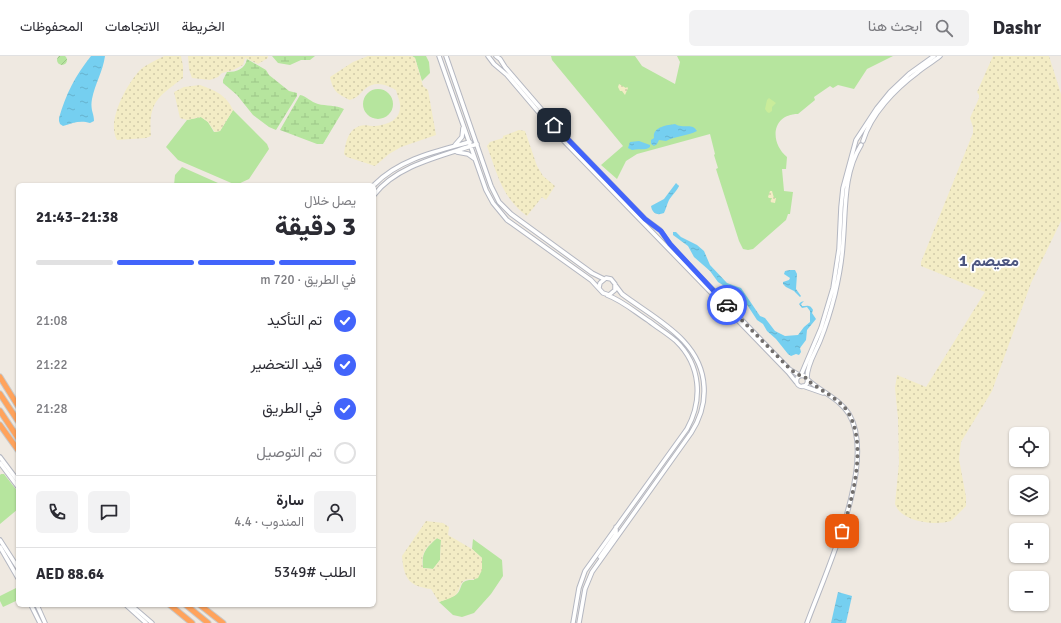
<!DOCTYPE html>
<html lang="ar">
<meta charset="utf-8">
<style>
body{margin:0;font-family:Signika,Vazirmatn,sans-serif;background:#f2f2f3;color:#2b2b33;direction:rtl;height:100vh;display:flex;flex-direction:column;font-size:15px;white-space:nowrap}
*{box-sizing:border-box;margin:0}
p{font-size:13px;color:#7c7c81}
.icon{flex:none;width:22px;height:22px;fill:none;stroke:currentColor;stroke-width:2;stroke-linecap:round;stroke-linejoin:round}
.map{position:relative;flex:1;overflow:hidden;direction:ltr}
.drawer{position:absolute;left:16px;top:127px;width:360px;height:424px;display:flex;flex-direction:column;background:#fff;border-radius:6px;box-shadow:0 1px 3px #0004;direction:rtl}
.drawer>*{flex:none}
.controls{position:absolute;left:1009px;top:371px;display:grid;gap:8px}
.controls a{display:grid;place-items:center;width:40px;height:40px;border-radius:6px;background:#fff;box-shadow:0 1px 3px #0004;font-size:20px}
.pin{position:absolute;display:grid;place-items:center;width:34px;height:34px;color:#fff;margin:-17px;border-radius:8px;box-shadow:0 2px 6px #0006}
.courier{position:absolute;display:grid;place-items:center;width:40px;height:40px;margin:-20px;border:3px solid #4264fb;border-radius:50%;background:#fff;color:#222;box-shadow:0 1px 5px #0007}
.head em{font-style:normal;font-weight:800}
.head div{display:flex;flex-direction:column-reverse}
.head{display:flex;align-items:center;justify-content:space-between;height:68px;padding:0 20px}
h1{font-size:26px;font-weight:800;line-height:30px}
.bar{display:grid;grid-template-columns:repeat(4,1fr);gap:6px 4px;align-content:center;height:48px;padding:0 20px}
.bar i{height:5px;border-radius:3px;background:#e1e1e2}
.bar .active{background:#4264fb}
.bar p{grid-column:span 4}
.line{display:flex;align-items:center;gap:10px;padding:0 20px;border-top:1px solid #e1e1e2}
.line div{flex:1}
.round{display:grid;place-items:center;flex:none;width:42px;height:42px;border-radius:6px;background:#f2f2f3}
ol{padding:0 20px;list-style:none}
li{display:flex;align-items:center;gap:12px;height:44px}
li p{margin-inline-start:auto}
li .icon{padding:4px;border-radius:50%;background:#4264fb;color:#fff;stroke-width:4}
li:last-child{color:#7c7c81}
li i{width:22px;height:22px;border:2px solid #e1e1e2;border-radius:50%}
header{display:flex;align-items:center;gap:24px;box-sizing:border-box;height:56px;padding:0 20px;background:#fff;border-bottom:1px solid #e1e1e2}
header strong{font-size:19px}
nav{display:flex;gap:22px;margin-inline-start:auto;font-size:14px}
.search{width:280px;height:36px;background:#f2f2f3;display:flex;align-items:center;gap:10px;box-sizing:border-box;padding:0 14px;border-radius:6px;color:#7c7c81;font-size:15px}
.map>svg:first-child{display:block}
.grass{fill:#b6e59e}
.wetland{fill:url(#wetland-marsh)}
.sand{fill:url(#sand-dots);fill-rule:evenodd}
.garden{fill:url(#garden-furrows)}
.pitch{fill:#c9ec9a}
.water{fill:url(#water-ripples)}
.lines{fill:none;stroke-linecap:round;stroke-linejoin:round}
.tertiary-casing{stroke:#b4b7c1;stroke-width:5.5}
.motorway-casing{stroke:#c9c9c9;stroke-width:7}
.tertiary{stroke:#fff;stroke-width:3.5}
.motorway{stroke:#ffa35c;stroke-width:5}
.done{stroke:#726f6d;stroke-width:4;stroke-dasharray:0 7.2}
.route{stroke:#4264fb;stroke-width:5}
.labels{text-anchor:middle;stroke-width:3.5;stroke-linejoin:round;paint-order:stroke}
.district-label{font-size:16px;font-weight:bold;fill:#4d5680;stroke:#fff}
</style>
<header>
<strong>Dashr</strong>
<div class="search"><svg class="icon" aria-label="search" viewBox="0 0 24 24"><circle cx="10" cy="10" r="6"/><path d="M15 15l6 6"/></svg>ابحث هنا</div>
<nav><a>الخريطة</a><a>الاتجاهات</a><a>المحفوظات</a></nav>
</header>
<div class="map">
<svg width="1061" height="567" viewBox="0 0 1061 567">
<defs>
<pattern id="wetland-marsh" width="20" height="14" patternUnits="userSpaceOnUse"><rect width="20" height="14" fill="#b6e59e"/><path d="M1 5h8M5 5V1M11 12h8M15 12V8" fill="none" stroke="#9dc588"/></pattern>
<pattern id="sand-dots" width="8" height="8" patternUnits="userSpaceOnUse"><rect width="8" height="8" fill="#f3ecc5"/><path d="M2 2h.1M6 6h.1" fill="none" stroke="#d1cbaa" stroke-width="1.8" stroke-linecap="round"/></pattern>
<pattern id="garden-furrows" width="10" height="10" patternUnits="userSpaceOnUse"><rect width="10" height="10" fill="#b6e59e"/><path d="M-1 1l2-2M0 10L10 0M9 11l2-2" fill="none" stroke="#9dc588"/></pattern>
<pattern id="water-ripples" width="26" height="14" patternUnits="userSpaceOnUse"><rect width="26" height="14" fill="#75cff0"/><path d="M2 4q2-2 4 0t4 0M15 11q2-2 4 0t4 0" fill="none" stroke="#66b2ce"/></pattern>
</defs>
<rect width="100%" height="100%" fill="#efe9e1"/>
<path class="grass" d="M412,0H426L429,6L430,17L422,25L415,2Z
M551,0H635L642,10L675,28L680,6L677,0H893L867,13L854,33L838,29L833,32L830,30L814,41L815,44L798,58C772,58 769,86 787,101L786,113H782L784,135L793,136L790,158H788L786,164L753,193L748,194L743,193L739,185L716,113L718,112L714,99L715,98L710,78L637,98L626,105L617,123L601,109L623,90L552,4Z
M363 48a15 15 0 1 1 30 0a15 15 0 1 1-30 0Z
M233,54L267,88L269,93L249,123L236,129L178,104L166,91L187,64L201,61L208,66L214,76L220,75Z
M182,111L218,127L223,129H174L175,119Z
M1,418H4L18,436V453L0,468V419Z
M437,482L441,484L440,504L433,513L423,512C421,497 426,492 437,482Z
M473,483L502,504L503,520L491,538L474,557L462,561L453,559L439,546C444,544 449,542 454,540C465,534 456,523 474,524L482,502L472,493Z
M18,531V544L3,551L0,545V540Z"/>
<path class="wetland" d="M272,0H315L310,4H301L290,9L278,7Z
M247,3L266,14L269,19L289,35L297,37V40L276,74L269,71L253,59L237,39L223,27V24L227,16C237,16 245,13 247,3Z
M300,39C306,40 311,46 318,48C326,50 336,49 344,53L323,88H317L280,74Z"/>
<path class="sand" d="M164,0H181L183,10V22C158,41 148,46 151,80L146,82L117,84C106,65 127,28 140,14C147,8 157,4 164,0Z
M188,0H268V2L258,8L245,2L243,9L233,14L222,17L218,21L210,24L192,22L189,13Z
M368,0H412L415,2L423,30L428,34L436,79L401,91L389,98L375,110L347,101L344,98C345,90 347,78 354,73C362,67 367,70 375,70C386,69 399,65 400,52C401,47 397,39 396,34C386,29 375,24 365,33C359,38 359,41 350,44C337,38 333,35 330,21L353,6Z
M993,0H1049L1061,38V165L1031,227L992,335L961,386L959,403L966,441V450L951,465C935,470 901,466 895,448L899,407L898,362L895,332L897,319L926,331L985,236L921,210V206L973,77V71L970,62L979,42V39L977,36Z
M619,28L626,32L627,31L628,32L625,39L622,35H620L618,31Z
M200,29C215,34 226,39 233,54L220,75L215,76L208,66L201,61L187,64L180,62L174,36L184,31Z
M519,74L525,75L537,110L543,120L555,130L546,144L542,141L527,160C502,142 497,117 487,90L490,86L503,82V80Z
M770,135H772L774,142H776L775,147L770,146L772,142H769L768,141Z
M426,465L443,467L449,471L448,479L472,493L482,502V514L478,522C474,524 469,523 465,524C459,527 460,537 454,540C449,543 444,544 439,546L431,533C408,530 404,522 402,500ZM437,482L441,484L440,504L433,513L423,512C420,498 426,491 437,482Z"/>
<path class="garden" d="M57 4a5 5 0 1 1 10 0a5 5 0 1 1-10 0Z"/>
<path class="pitch" d="M769,42L776,47L772,51V55L769,57L767,56L765,53L767,44Z"/>
<path class="water" d="M91,0H105C103,15 95,28 92,43C90,54 94,57 94,65L90,67C80,64 73,67 63,70L60,68L59,65V62C66,38 75,20 91,0Z
M675,68C677,69 679,70 681,70C688,71 693,68 697,75C687,80 676,80 666,85L659,84L657,88L654,90L651,88V84L654,82C652,71 667,69 675,68Z
M639,85L650,89V91C645,95 638,92 632,94L628,92L630,86Z
M676,127L679,130C677,135 672,139 669,144C667,148 666,153 664,157C657,160 652,157 651,150L664,143Z
M673,176H676L681,181L697,189L704,195L710,209L727,227L741,232L760,260L765,262L775,275L785,280L798,279L804,271L810,266V255L807,251L802,252L799,248L801,246L804,245L801,248L802,250C807,250 810,248 813,254L812,257L816,263L807,274L806,284L800,292L801,296L799,299L796,298L791,300L788,298L776,283L767,275L763,268L757,264L742,241L718,226L710,215L694,201L688,190L673,179Z
M790,214H795L797,218L796,233L801,240L800,241L794,235L786,231L783,228V226L789,224L790,222L784,218L785,215Z
M838,536L852,540L846,567H831Z"/>
<g class="lines">
<defs>
<path id="tertiary" d="M439,0L486,134L493,147L507,164L591,224L603,237L609,239L615,234V228L611,223L606,222L600,227L599,232
M446,0L491,130L499,146L511,158L592,217L604,223
M488,0L494,8L507,19L558,79L788,316L796,326
M496,0L500,3L505,11L561,76L645,163L660,174L670,188L689,209L789,313L799,319
M863,85C871,58 895,33 918,16C925,10 933,6 940,0
M455,89L462,81L463,72
M457,96L468,98L475,103
M374,129C399,103 437,95 470,86
M374,139C397,109 442,100 477,88
M801,319L821,272L833,232L839,193L841,151L843,132L856,84L877,52L890,36L909,18L934,0
M796.5 325a5.5 5.5 0 1 1 11 0a5.5 5.5 0 1 1-11 0Z
M807,322C807,309 815,297 820,285C826,270 831,254 835,238C839,221 842,204 843,187C846,154 843,118 861,89
M803,330L823,337
M0,401L18,425
M0,407L18,431
M0,484L18,512
M0,491L18,522
M600,501L616,478V471
M31,549L40,567
M37,549L45,567
M126,549L146,567
M131,549L152,567
M573,567L579,532L585,515L687,373C703,344 701,309 676,285C668,278 658,272 649,265C635,256 623,245 607,239
M579,567L585,533L592,516L691,377C700,363 705,348 704,331C702,284 655,263 622,238L616,230
M807,567C825,517 878,407 849,358C839,342 821,336 807,323"/>
<path id="motorway" d="M0,321L18,350
M0,338L18,365
M0,355L18,382
M0,369L18,394
M170,549L192,567
M186,549L208,567
M200,549L223,567"/>
</defs>
<use href="#tertiary" class="tertiary-casing"/>
<use href="#motorway" class="motorway-casing"/>
<use href="#tertiary" class="tertiary"/>
<use href="#motorway" class="motorway"/>
</g>
<g class="lines">
<path class="done" d="M727,249L791,314L799,319L804,320C807,323 809,326 813,328C824,336 836,342 845,352C869,383 853,441 842,475"/>
<path class="route" d="M554,69L645,163L661,175L670,188L727,249"/>
</g>
<g class="labels">
<g class="district-label">
<text x="989" y="210">معيصم 1</text>
</g>
</g>
</svg>
<div class="controls">
<a><svg class="icon" aria-label="locate" viewBox="0 0 24 24"><circle cx="12" cy="12" r="6"/><path d="M12 2v4M12 18v4M2 12h4M18 12h4"/></svg></a>
<a><svg class="icon" aria-label="layers" viewBox="0 0 24 24"><path d="M12 4l9 5-9 5-9-5zM3 14l9 5 9-5"/></svg></a>
<a>+</a>
<a>−</a>
</div>
<div class="pin" style="left:842px;top:475px;background:#ea580c"><svg class="icon" aria-label="bag" viewBox="0 0 24 24"><path d="M5 8h14l-1 12H6zM9 8a3 3 0 0 1 6 0"/></svg></div>
<div class="pin" style="left:554px;top:69px;background:#1f2937"><svg class="icon" aria-label="home" viewBox="0 0 24 24"><path d="M3 11l9-7 9 7M6 9v11h12V9"/></svg></div>
<div class="courier" style="left:727px;top:249px"><svg class="icon" aria-label="car" viewBox="0 0 24 24"><path d="M5 17H2v-5l4-1 3-4h7l3 4 3 1v5h-3M9 17h6M6 11h13"/><circle cx="7" cy="17" r="2"/><circle cx="17" cy="17" r="2"/></svg></div>
<section class="drawer">
<div class="head"><div><h1>3 دقيقة</h1><p>يصل خلال</p></div><em>21:38–21:43</em></div>
<div class="bar"><i class="active"></i><i class="active"></i><i class="active"></i><i></i><p>في الطريق · 720 m</p></div>
<ol>
<li><svg class="icon" aria-label="check" viewBox="0 0 24 24"><path d="M5 12l5 5 9-10"/></svg>تم التأكيد<p>21:08</p></li>
<li><svg class="icon" aria-label="check" viewBox="0 0 24 24"><path d="M5 12l5 5 9-10"/></svg>قيد التحضير<p>21:22</p></li>
<li><svg class="icon" aria-label="check" viewBox="0 0 24 24"><path d="M5 12l5 5 9-10"/></svg>في الطريق<p>21:28</p></li>
<li><i></i>تم التوصيل</li>
</ol>
<div class="line" style="height:72px"><a class="round"><svg class="icon" aria-label="person" viewBox="0 0 24 24"><circle cx="12" cy="8" r="4"/><path d="M4 21q1-7 8-7t8 7"/></svg></a><div><b>سارة</b><p>المندوب · 4.4</p></div><a class="round"><svg class="icon" aria-label="chat" viewBox="0 0 24 24"><path d="M4 5h16v11H9l-5 4z"/></svg></a><a class="round"><svg class="icon" aria-label="phone" viewBox="0 0 24 24"><path d="M5 4h4l2 5-3 2q2 4 5 5l2-3 5 2v4C11 20 4 13 5 4z"/></svg></a></div>
<div class="line" style="height:52px"><div>الطلب #5349</div><b>AED 88.64</b></div>
</section>
</div>
